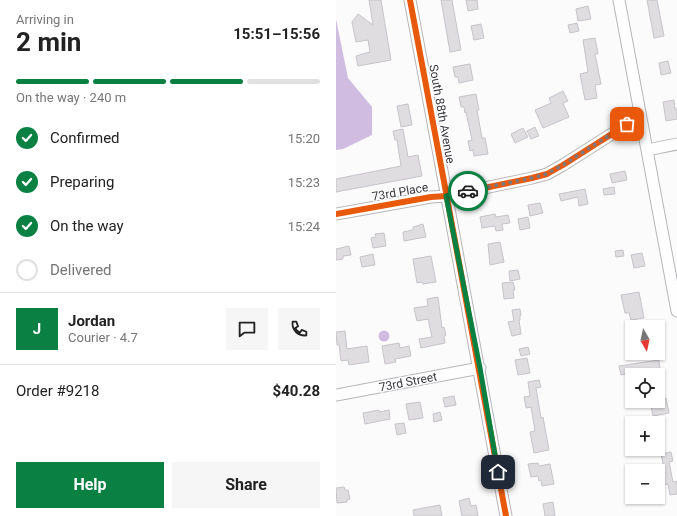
<!DOCTYPE html>
<meta charset="utf-8">
<style>
body{margin:0;font-family:Roboto,sans-serif;background:#f6f6f6;color:#222;height:100vh;display:flex;flex-direction:column;font-size:15px;white-space:nowrap}
*{box-sizing:border-box;margin:0}
p{font-size:13px;color:#767676}
.icon{flex:none;width:22px;height:22px;fill:none;stroke:currentColor;stroke-width:2;stroke-linecap:round;stroke-linejoin:round}
.map{position:relative;flex:1;overflow:hidden}
.details{display:flex;flex-direction:column;background:#fff;width:336px}
.details>*{flex:none}
.needle{width:26px;rotate:171deg}
.controls{position:absolute;left:289px;top:320px;display:grid;gap:8px}
.controls a{display:grid;place-items:center;width:40px;height:40px;border-radius:0px;background:#fff;box-shadow:0 1px 3px #0004;font-size:20px}
.pin{position:absolute;display:grid;place-items:center;width:34px;height:34px;color:#fff;margin:-17px;border-radius:8px;box-shadow:0 2px 6px #0006}
.courier{position:absolute;display:grid;place-items:center;width:40px;height:40px;margin:-20px;border:3px solid #0b8043;border-radius:50%;background:#fff;color:#222;box-shadow:0 1px 5px #0007}
.head em{font-style:normal;font-weight:700}
.head div{display:flex;flex-direction:column-reverse}
.head{display:flex;align-items:center;justify-content:space-between;height:68px;padding:0 16px}
h1{font-size:26px;font-weight:700;line-height:30px}
.bar{display:grid;grid-template-columns:repeat(4,1fr);gap:6px 4px;align-content:center;height:48px;padding:0 16px}
.bar i{height:5px;border-radius:3px;background:#e0e0e0}
.bar .selected{background:#0b8043}
.bar p{grid-column:span 4}
.line{display:flex;align-items:center;gap:10px;padding:0 16px;border-top:1px solid #e0e0e0}
.line div{flex:1}
.round{display:grid;place-items:center;flex:none;width:42px;height:42px;border-radius:0px;background:#f6f6f6}
ol{padding:0 16px;list-style:none}
li{display:flex;align-items:center;gap:12px;height:44px}
li p{margin-inline-start:auto}
li .icon{padding:4px;border-radius:50%;background:#0b8043;color:#fff;stroke-width:4}
li:last-child{color:#767676}
li i{width:22px;height:22px;border:2px solid #e0e0e0;border-radius:50%}
.button{display:flex;gap:8px;margin-top:auto;padding:8px 16px}
.button a{flex:1;height:46px;border-radius:0px;background:#0b8043;color:#fff;font-size:16px;font-weight:700;line-height:46px;text-align:center}
.button a+a{background:#f6f6f6;color:#222}
main{display:flex;flex:1;min-height:0}
.map>svg:first-child{display:block}
.water{fill:#d0bce1}
.building{fill:#dfdde0;stroke:#c6c4c8}
.lines{fill:none;stroke-linecap:round;stroke-linejoin:round}
.minor-casing{stroke:#b7b5b8;stroke-width:13}
.minor{stroke:#fffeff;stroke-width:11}
.cycleway-casing{stroke:#fff;stroke-width:8}
.cycleway{stroke:#e8590c;stroke-width:6}
.done{stroke:#7c7a7f;stroke-width:4;stroke-dasharray:0 7.2}
.route{stroke:#0b8043;stroke-width:5}
.labels{text-anchor:middle;stroke-width:3;stroke-linejoin:round;paint-order:stroke}
.street-label{font-size:12px;fill:#37343b;stroke:#fff}
</style>
<main>
<section class="details">
<div class="head"><div><h1>2 min</h1><p>Arriving in</p></div><em>15:51–15:56</em></div>
<div class="bar"><i class="selected"></i><i class="selected"></i><i class="selected"></i><i></i><p>On the way · 240 m</p></div>
<ol>
<li><svg class="icon" aria-label="check" viewBox="0 0 24 24"><path d="M5 12l5 5 9-10"/></svg>Confirmed<p>15:20</p></li>
<li><svg class="icon" aria-label="check" viewBox="0 0 24 24"><path d="M5 12l5 5 9-10"/></svg>Preparing<p>15:23</p></li>
<li><svg class="icon" aria-label="check" viewBox="0 0 24 24"><path d="M5 12l5 5 9-10"/></svg>On the way<p>15:24</p></li>
<li><i></i>Delivered</li>
</ol>
<div class="line" style="height:72px"><b class="round" style="background:#0b8043;color:#fff">J</b><div><b>Jordan</b><p>Courier · 4.7</p></div><a class="round"><svg class="icon" aria-label="chat" viewBox="0 0 24 24"><path d="M4 5h16v11H9l-5 4z"/></svg></a><a class="round"><svg class="icon" aria-label="phone" viewBox="0 0 24 24"><path d="M5 4h4l2 5-3 2q2 4 5 5l2-3 5 2v4C11 20 4 13 5 4z"/></svg></a></div>
<div class="line" style="height:52px"><div>Order #9218</div><b>$40.28</b></div>
<div class="button"><a>Help</a><a>Share</a></div>
</section>
<div class="map">
<svg width="341" height="516" viewBox="0 0 341 516">
<rect width="100%" height="100%" fill="#fcfbfc"/>
<path class="water" d="M0,19L12,78L36,107V135L7,149L0,150Z
M42.5 336a5.5 5.5 0 1 1 11 0a5.5 5.5 0 1 1-11 0Z"/>
<path class="building" d="M33,0H45L55,60L22,66L20,56L34,52L32,40L20,42L16,22L22,14L37,25Z
M105,0H116L125,50L114,52Z
M130,0H141L142,9L132,11Z
M311,0H321L328,36L318,38Z
M252,6L255,19L242,21L240,9Z
M241,23L243,31L234,33L232,25Z
M145,24L148,38L138,40L135,26Z
M259,38L262,54H259L265,84L259,85L261,98L249,100L244,74L252,72L247,40Z
M332,61L335,73L325,75L323,63Z
M134,64L137,80L123,83L122,77H119L117,67Z
M227,91L232,101L227,103L233,117L207,128L199,110L215,103L213,98Z
M140,94L143,110H141L146,138H149L152,154L138,156L137,150L134,151L132,141L136,140L130,112L129,113L128,107H125L123,97Z
M338,100L339,109H341V119L330,121L327,102Z
M72,104L76,125L65,127L61,106Z
M199,127L203,136L195,139L191,131Z
M187,128L192,137L179,143L175,134Z
M67,129L72,157L82,155L86,176L0,192V179L65,166L61,140H59L57,131Z
M289,171L291,180L276,183L274,174Z
M278,187L279,194L268,195L267,189Z
M249,189L252,204L243,206L242,197L225,201L223,194Z
M204,203L207,213L194,216L192,205Z
M159,214L160,217L172,215L174,223L166,224L167,230L160,231L159,226L146,228L144,217Z
M192,217L194,228L184,230L182,219Z
M87,224L90,237L68,241L67,232L77,230V227Z
M48,233L50,246L37,248L35,238L40,237L39,234Z
M164,242L168,262L154,265L152,244Z
M13,246L15,255L7,256V259L0,260V249Z
M287,250L288,256L280,257L279,251Z
M306,253L309,266L298,268L295,255Z
M37,254L39,265L26,267L24,257Z
M95,256L100,282L87,284L86,282L81,283L77,259Z
M182,270L184,279L174,281L173,271Z
M177,282L179,290H177L178,298L168,299L166,283Z
M303,292L308,318L295,320L293,313H289L285,295Z
M102,297L106,328L108,327L110,335L108,336L109,343L85,348L83,339L96,337L92,319L81,321L78,308L92,306L91,299Z
M184,309L185,315L184,316V320H183L185,334L176,336L172,322L178,321L176,310Z
M9,331L11,349L31,346L33,362L13,365L12,360L5,361L3,345H1L0,332Z
M63,343L64,348L73,346L75,356L59,359L60,362L49,364L46,346Z
M192,347L194,354L185,356L183,349Z
M191,358L194,373L182,375L179,360Z
M323,360L324,370L304,374L303,371L285,375L283,366Z
M203,380L205,387L200,388L205,418L207,417L213,450L198,453L194,432L199,431L195,407L190,408L188,397L194,396L192,382Z
M118,396L120,405L109,407L107,398Z
M330,398L333,413L317,416L314,401H322V400Z
M84,402L87,418L73,420L70,404Z
M43,410V412L53,410L54,419L29,424L27,413Z
M104,412L106,420L98,422L97,414Z
M68,423L70,433L61,435L59,424Z
M335,452L337,461L333,462L337,482L341,481V494L334,495L332,484L327,485L324,474L329,473L325,454Z
M202,463L203,466L214,464L218,484L206,486L205,480L203,481L202,476L195,477L192,464Z
M8,487L9,490H12L14,499L11,500V502L1,503L0,488Z
M133,498L135,506L140,505L142,516H126L123,501Z
M217,502L219,516H209L207,504Z
M104,505L106,516H78L77,510Z"/>
<g class="lines">
<defs>
<path id="minor" d="M74,0C106,172 139,344 170,516
M283,0L341,311
M311,150L341,144
M0,214L95,197L110,196L196,178L211,174L227,165L304,116
M0,395L144,368"/>
</defs>
<use href="#minor" class="minor-casing"/>
<use href="#minor" class="minor"/>
<defs>
<path id="cycleway" d="M74,0C106,172 139,344 170,516
M0,214L95,197L110,196L196,178L211,174L227,165L304,116"/>
</defs>
<use href="#cycleway" class="cycleway-casing"/>
<use href="#cycleway" class="cycleway"/>
</g>
<g class="lines">
<path class="done" d="M132,191L196,178L210,174L227,165L291,124"/>
<path class="route" d="M132,191L110,196L144,368L162,472"/>
</g>
<g class="labels">
<g class="street-label">
<text transform="translate(106 114) rotate(80)" y="4">South 88th Avenue</text>
<text transform="translate(64 192) rotate(-10)" y="4">73rd Place</text>
<text transform="translate(72 382) rotate(-11)" y="4">73rd Street</text>
</g>
</g>
</svg>
<div class="controls">
<a><svg class="needle" viewBox="-14 -14 28 28"><path d="M0-13l5 13h-10z" fill="#e53935"/><path d="M0 13l5-13h-10z" fill="#767676"/></svg></a>
<a><svg class="icon" aria-label="locate" viewBox="0 0 24 24"><circle cx="12" cy="12" r="6"/><path d="M12 2v4M12 18v4M2 12h4M18 12h4"/></svg></a>
<a>+</a>
<a>−</a>
</div>
<div class="pin" style="left:291px;top:124px;background:#ea580c"><svg class="icon" aria-label="bag" viewBox="0 0 24 24"><path d="M5 8h14l-1 12H6zM9 8a3 3 0 0 1 6 0"/></svg></div>
<div class="pin" style="left:162px;top:472px;background:#1f2937"><svg class="icon" aria-label="home" viewBox="0 0 24 24"><path d="M3 11l9-7 9 7M6 9v11h12V9"/></svg></div>
<div class="courier" style="left:132px;top:191px"><svg class="icon" aria-label="car" viewBox="0 0 24 24"><path d="M5 17H2v-5l4-1 3-4h7l3 4 3 1v5h-3M9 17h6M6 11h13"/><circle cx="7" cy="17" r="2"/><circle cx="17" cy="17" r="2"/></svg></div>
</div>
</main>
